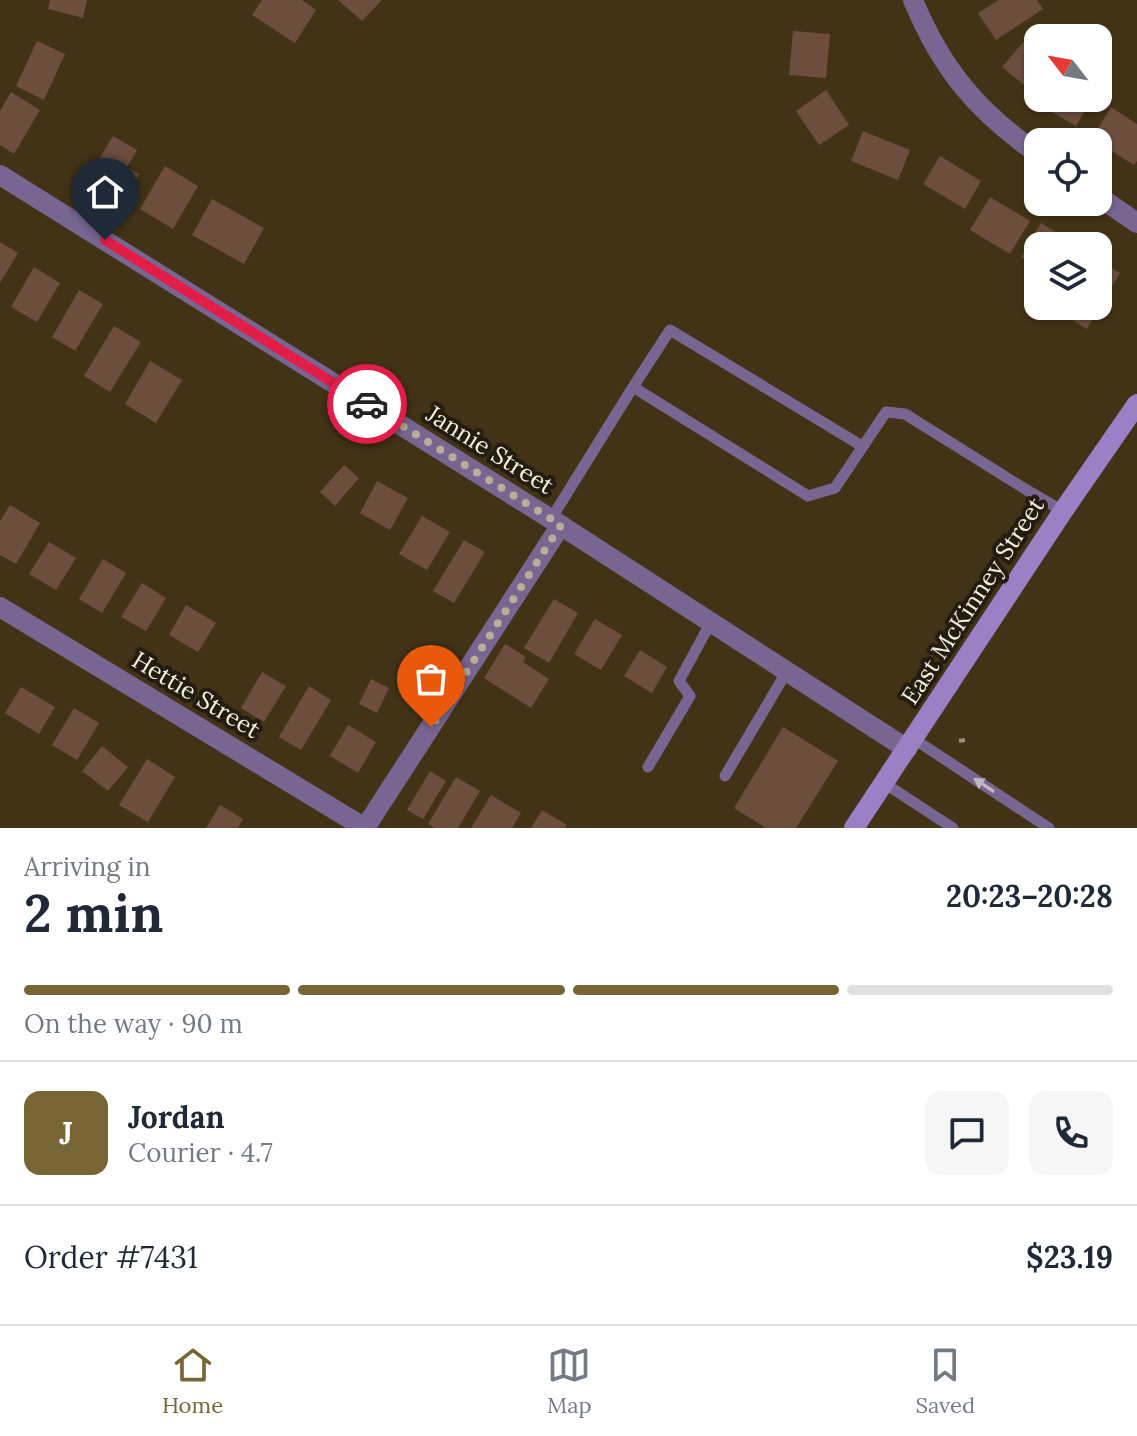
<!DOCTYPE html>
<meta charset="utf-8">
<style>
body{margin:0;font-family:Lora,serif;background:#f6f6f7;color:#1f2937;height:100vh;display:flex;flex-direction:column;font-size:30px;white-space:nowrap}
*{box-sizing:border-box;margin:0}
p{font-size:26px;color:#747a83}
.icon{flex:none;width:44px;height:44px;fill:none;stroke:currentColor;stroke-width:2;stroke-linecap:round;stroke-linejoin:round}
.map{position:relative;height:828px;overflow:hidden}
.details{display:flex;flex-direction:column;background:#fff;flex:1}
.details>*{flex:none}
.needle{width:52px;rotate:301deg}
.buttons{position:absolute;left:1024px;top:24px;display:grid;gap:16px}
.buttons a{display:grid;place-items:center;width:88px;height:88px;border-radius:16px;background:#fff;box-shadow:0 2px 6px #0004;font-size:40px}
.pin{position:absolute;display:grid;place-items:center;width:68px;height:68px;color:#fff;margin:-82px -34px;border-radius:50% 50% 50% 0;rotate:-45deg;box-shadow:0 0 8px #0007}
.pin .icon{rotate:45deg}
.courier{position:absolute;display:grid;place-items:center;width:80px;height:80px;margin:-40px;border:6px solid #e11d48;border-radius:50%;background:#fff;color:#222;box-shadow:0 2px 10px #0007}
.head em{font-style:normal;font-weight:800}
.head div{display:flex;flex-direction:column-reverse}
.head{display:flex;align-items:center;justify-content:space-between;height:136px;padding:0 24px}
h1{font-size:52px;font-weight:800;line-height:60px}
.bar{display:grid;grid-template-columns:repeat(4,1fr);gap:12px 8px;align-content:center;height:96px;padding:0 24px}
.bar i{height:10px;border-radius:6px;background:#e0e1e3}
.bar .active{background:#776536}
.bar p{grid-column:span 4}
.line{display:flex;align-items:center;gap:20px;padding:0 24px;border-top:2px solid #e0e1e3}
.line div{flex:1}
.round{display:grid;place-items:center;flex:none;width:84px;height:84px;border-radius:16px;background:#f6f6f7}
.tab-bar{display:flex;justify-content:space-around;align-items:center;height:112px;border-top:2px solid #e0e1e3;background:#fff;font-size:22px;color:#747a83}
.tab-bar a{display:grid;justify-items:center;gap:4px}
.tab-bar .active{color:#776536}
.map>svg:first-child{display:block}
.building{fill:#6c4d3e}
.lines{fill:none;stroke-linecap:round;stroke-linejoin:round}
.path{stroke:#9b8e77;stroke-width:4;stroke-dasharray:6 4;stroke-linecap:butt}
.service{stroke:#776691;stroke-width:11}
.minor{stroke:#776691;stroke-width:20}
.secondary{stroke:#9b80c5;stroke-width:20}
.oneway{fill:#c4b8bf}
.done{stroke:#b8ad97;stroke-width:8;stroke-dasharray:0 14.4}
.route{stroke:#e11d48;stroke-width:10}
.labels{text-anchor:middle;stroke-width:8;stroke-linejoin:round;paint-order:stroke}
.street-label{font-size:24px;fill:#f7eedd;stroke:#231c10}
</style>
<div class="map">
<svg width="1137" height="828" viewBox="0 0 1137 828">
<rect width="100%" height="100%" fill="#433316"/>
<path class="building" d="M50,0H87L83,18L48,9Z
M262,0H302L316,10L295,43L252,15Z
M338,0H382L362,21Z
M999,0H1037L1043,9L996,40L978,13Z
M793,31L830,34L826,78L789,75Z
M1030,34L1038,41V89L1034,93L1002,67Z
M37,41L65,54L44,100L16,86Z
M826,90L849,125L819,145L796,111Z
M11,92L40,110L14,154L0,145V111Z
M1057,98H1092L1076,126L1050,111Z
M1111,107L1137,124V161L1134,165L1092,139Z
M863,131L910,150L898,180L851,161Z
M113,136L137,150L127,167L139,174L125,197L89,176Z
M940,156L981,181L965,209L923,184Z
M165,166L198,186L173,229L140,209Z
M990,197L1030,221L1010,254L970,230Z
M212,199L264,228L244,264L192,235Z
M1041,223L1068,239L1064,246H1038V268L1021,257Z
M0,242L18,253L0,283Z
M1098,260L1120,273L1087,329L1062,314L1066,306H1098Z
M34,267L60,283L37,322L11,307Z
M79,290L103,304L75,351L52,337Z
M114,326L141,342L110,392L84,376Z
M150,361L182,380L156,423L125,404Z
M344,465L359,478L335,506L320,492Z
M377,481L408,498L390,530L360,513Z
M10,505L40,523L16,564L0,555V521Z
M422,516L450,532L427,570L399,554Z
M464,540L485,552L454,603L433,591Z
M49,542L76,558L56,590L29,574Z
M103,559L126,573L102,613L79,599Z
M142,583L166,598L146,631L121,617Z
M554,599L578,613L549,663L524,648Z
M186,605L216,623L198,652L169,635Z
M595,619L622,635L601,670L574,654Z
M505,644L526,657L523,662L549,679L531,708L484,678Z
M640,650L667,667L652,693L624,676Z
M262,672L286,686L264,722L241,708Z
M371,679L389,688L377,713L359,704Z
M309,686L331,700L301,750L279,737Z
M21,687L55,707L39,734L5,713Z
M74,708L99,723L77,760L52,745Z
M348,725L376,742L358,773L330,756Z
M783,727L838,761L796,828H766L734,808Z
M102,746L128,767L108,791L82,771Z
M147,759L175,777L148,822L119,805Z
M430,771L446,781L423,819L407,810Z
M456,777L480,791L458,828H435L428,824Z
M491,795L521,813L512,828H471Z
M220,805L243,819L238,828H206Z
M542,810L567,825L565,828H531Z"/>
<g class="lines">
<path class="path" d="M959,741L965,740"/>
<path class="service" d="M633,387L670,330L862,446
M551,519L633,387L808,496L835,488L886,412L905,414L1025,489L1063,511
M914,739L1049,828
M648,767L690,696L679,681L711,622
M725,776L787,671
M884,783L953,828"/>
<path class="minor" d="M913,0C942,70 977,111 1038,154
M0,175L551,519L907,749
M1098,196L1137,223
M0,607L365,828L561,525"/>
<path class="secondary" d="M854,828L1063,511L1137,404"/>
</g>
<defs><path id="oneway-solid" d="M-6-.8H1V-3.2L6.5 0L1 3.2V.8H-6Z" transform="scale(2)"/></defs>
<use class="oneway" href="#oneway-solid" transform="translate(984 785) rotate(-147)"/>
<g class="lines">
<path class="done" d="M367,404L561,525L431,727"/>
<path class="route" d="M105,240L367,404"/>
</g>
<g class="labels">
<g class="street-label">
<text transform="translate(490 450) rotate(32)" y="8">Jannie Street</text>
<text transform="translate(973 601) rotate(-57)" y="8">East McKinney Street</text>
<text transform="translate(196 695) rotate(31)" y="8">Hettie Street</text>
</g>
</g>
</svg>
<div class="buttons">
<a><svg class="needle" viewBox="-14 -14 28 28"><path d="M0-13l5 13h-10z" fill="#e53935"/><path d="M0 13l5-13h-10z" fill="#747a83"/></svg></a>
<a><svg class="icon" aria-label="locate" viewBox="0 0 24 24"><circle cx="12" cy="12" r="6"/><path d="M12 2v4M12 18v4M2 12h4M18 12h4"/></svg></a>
<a><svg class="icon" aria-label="layers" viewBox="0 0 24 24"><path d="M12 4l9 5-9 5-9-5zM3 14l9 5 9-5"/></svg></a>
</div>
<div class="pin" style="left:431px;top:727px;background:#ea580c"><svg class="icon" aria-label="bag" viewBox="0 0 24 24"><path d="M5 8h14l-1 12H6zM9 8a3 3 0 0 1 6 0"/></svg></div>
<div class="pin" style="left:105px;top:240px;background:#1f2937"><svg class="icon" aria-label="home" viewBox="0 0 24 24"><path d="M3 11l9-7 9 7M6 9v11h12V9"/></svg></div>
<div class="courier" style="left:367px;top:404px"><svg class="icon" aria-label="car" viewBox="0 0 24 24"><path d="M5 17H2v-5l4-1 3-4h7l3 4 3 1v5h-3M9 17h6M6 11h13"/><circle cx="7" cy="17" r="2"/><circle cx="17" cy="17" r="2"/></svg></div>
</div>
<section class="details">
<div class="head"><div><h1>2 min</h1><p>Arriving in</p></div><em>20:23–20:28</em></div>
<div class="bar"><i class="active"></i><i class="active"></i><i class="active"></i><i></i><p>On the way · 90 m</p></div>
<div class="line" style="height:144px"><b class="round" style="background:#776536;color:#fff">J</b><div><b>Jordan</b><p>Courier · 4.7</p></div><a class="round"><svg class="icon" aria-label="chat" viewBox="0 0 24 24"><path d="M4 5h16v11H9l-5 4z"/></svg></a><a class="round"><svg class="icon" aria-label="phone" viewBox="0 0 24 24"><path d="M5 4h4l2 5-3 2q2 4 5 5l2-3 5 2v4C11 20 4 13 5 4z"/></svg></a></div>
<div class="line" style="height:104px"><div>Order #7431</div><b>$23.19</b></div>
</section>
<nav class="tab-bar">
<a class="active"><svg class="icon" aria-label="home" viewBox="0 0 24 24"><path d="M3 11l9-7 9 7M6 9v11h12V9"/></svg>Home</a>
<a><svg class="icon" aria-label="map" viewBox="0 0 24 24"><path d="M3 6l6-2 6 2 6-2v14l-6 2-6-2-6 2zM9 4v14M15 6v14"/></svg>Map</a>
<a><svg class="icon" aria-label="saved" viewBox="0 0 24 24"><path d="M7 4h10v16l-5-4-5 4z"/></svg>Saved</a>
</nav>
